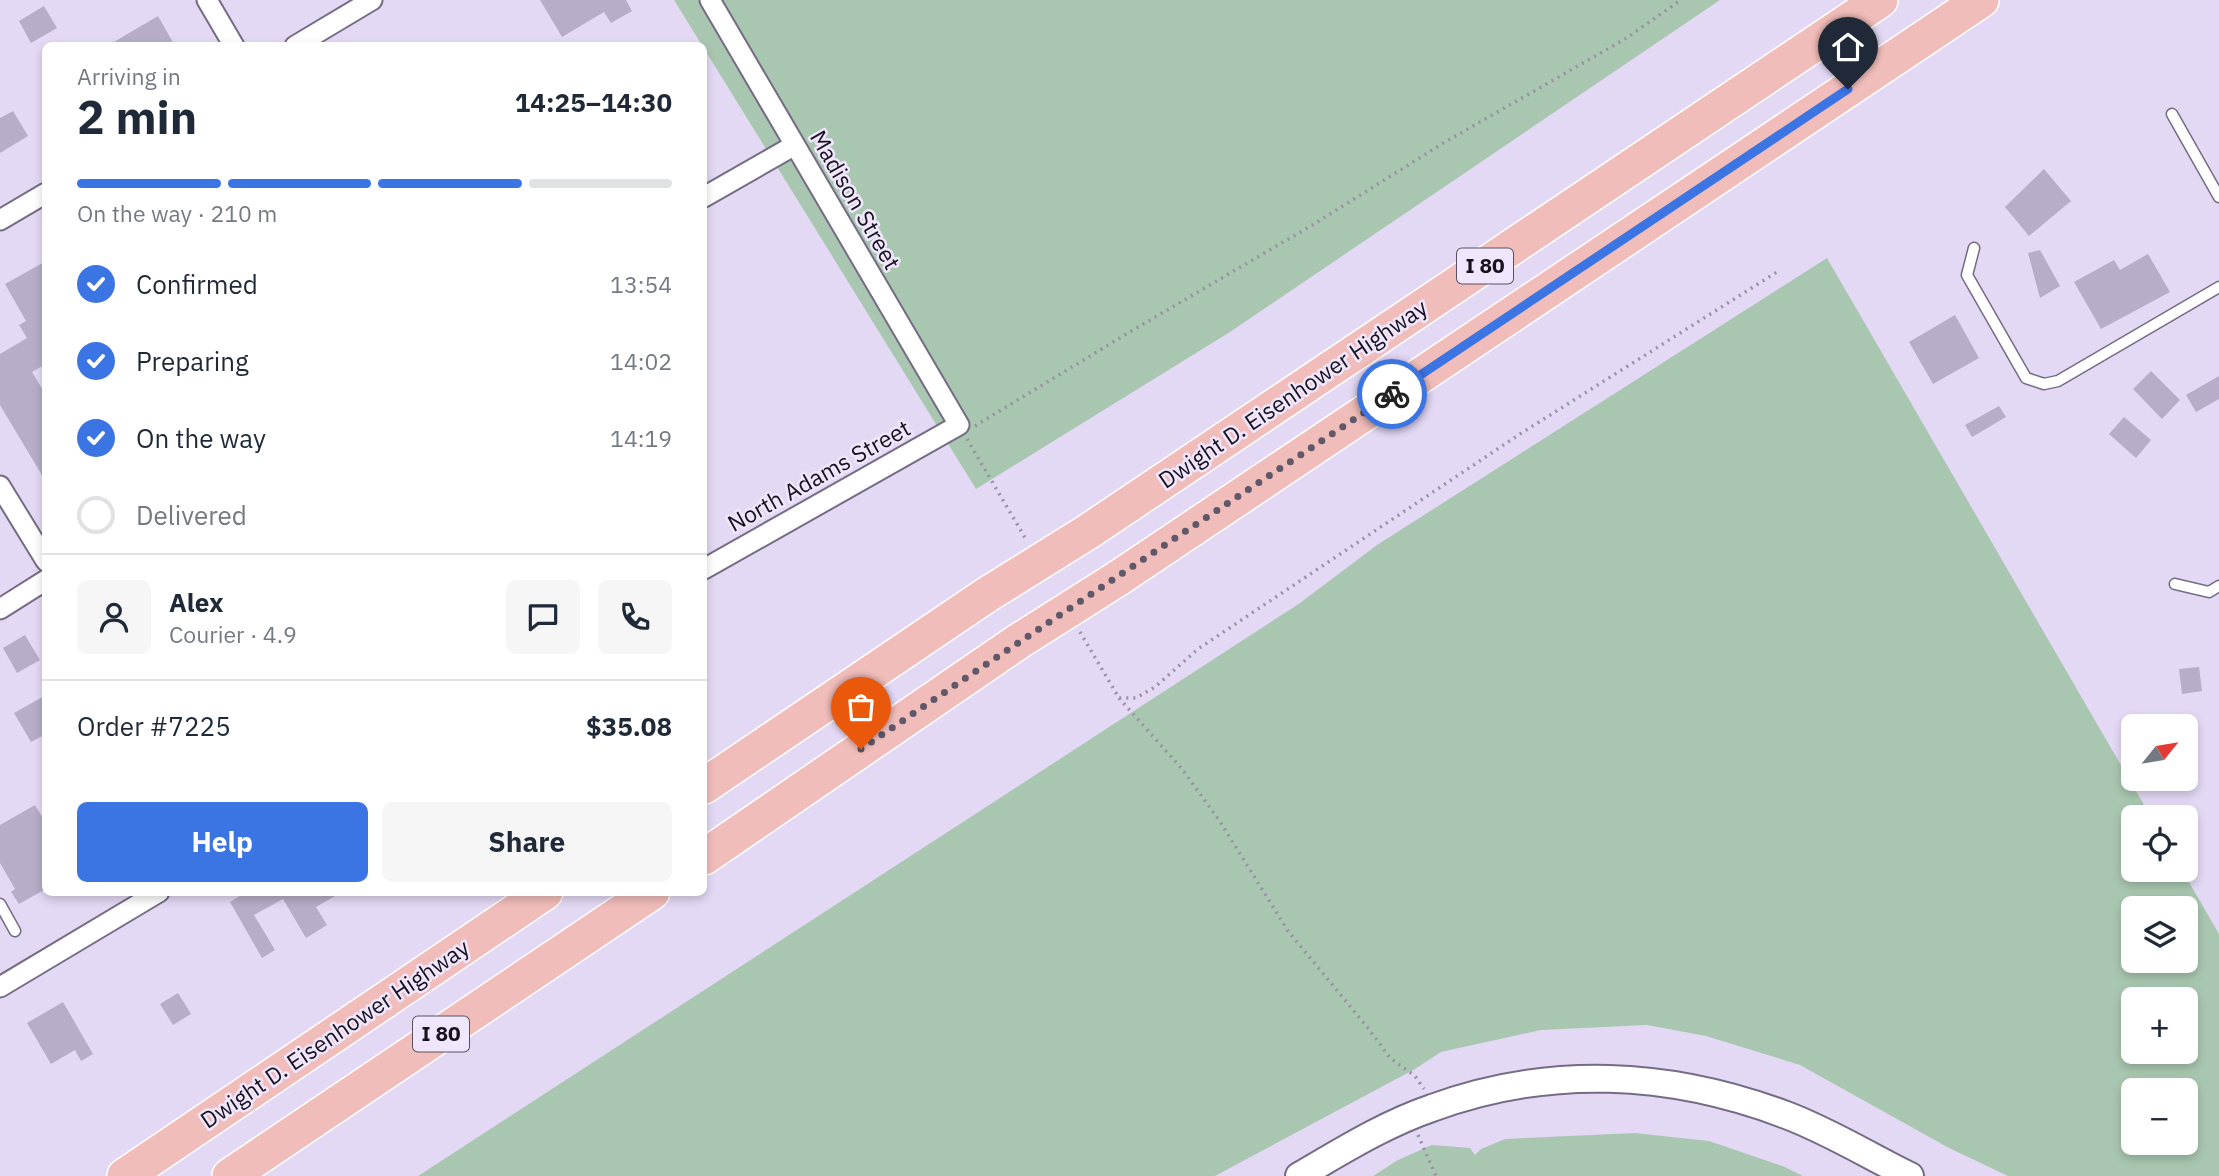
<!DOCTYPE html>
<meta charset="utf-8">
<style>
body{margin:0;font-family:"IBM Plex Sans",sans-serif;background:#f6f6f7;color:#1f2937;height:100vh;display:flex;flex-direction:column;font-size:26px;white-space:nowrap}
*{box-sizing:border-box;margin:0}
p{font-size:23px;color:#747a83}
.icon{flex:none;width:38px;height:38px;fill:none;stroke:currentColor;stroke-width:2;stroke-linecap:round;stroke-linejoin:round}
.map{position:relative;flex:1;overflow:hidden}
.panel{position:absolute;left:42px;top:42px;width:665px;height:854px;display:flex;flex-direction:column;background:#fff;border-radius:10px;box-shadow:0 4px 10px #0003}
.panel>*{flex:none}
.needle{width:46px;rotate:60deg}
.fabs{position:absolute;left:2121px;top:714px;display:grid;gap:14px}
.fabs a{display:grid;place-items:center;width:77px;height:77px;border-radius:10px;background:#fff;box-shadow:0 4px 10px #0003;font-size:35px}
.pin{position:absolute;display:grid;place-items:center;width:60px;height:60px;color:#fff;margin:-72px -30px;border-radius:50% 50% 50% 0;rotate:-45deg;box-shadow:0 0 7px #0007}
.pin .icon{rotate:45deg}
.courier{position:absolute;display:grid;place-items:center;width:70px;height:70px;margin:-35px;border:5px solid #3b74e3;border-radius:50%;background:#fff;color:#222;box-shadow:0 2px 9px #0007}
.headline em{font-style:normal;font-weight:700}
.headline div{display:flex;flex-direction:column-reverse}
.headline{display:flex;align-items:center;justify-content:space-between;height:119px;padding:0 35px}
h1{font-size:46px;font-weight:700;line-height:52px}
.bar{display:grid;grid-template-columns:repeat(4,1fr);gap:10px 7px;align-content:center;height:84px;padding:0 35px}
.bar i{height:9px;border-radius:5px;background:#e0e1e3}
.bar .active{background:#3b74e3}
.bar p{grid-column:span 4}
.line{display:flex;align-items:center;gap:18px;padding:0 35px;border-top:2px solid #e0e1e3}
.line div{flex:1}
.round{display:grid;place-items:center;flex:none;width:74px;height:74px;border-radius:10px;background:#f6f6f7}
ol{padding:0 35px;list-style:none}
li{display:flex;align-items:center;gap:21px;height:77px}
li p{margin-inline-start:auto}
li .icon{padding:7px;border-radius:50%;background:#3b74e3;color:#fff;stroke-width:4}
li:last-child{color:#747a83}
li i{width:38px;height:38px;border:4px solid #e0e1e3;border-radius:50%}
.primary-button{display:flex;gap:14px;margin-top:auto;padding:14px 35px}
.primary-button a{flex:1;height:80px;border-radius:10px;background:#3b74e3;color:#fff;font-size:28px;font-weight:700;line-height:80px;text-align:center}
.primary-button a+a{background:#f6f6f7;color:#1f2937}
.map>svg:first-child{display:block}
.green{fill:#a9c7b0;fill-rule:evenodd}
.building{fill:#b7adc9}
.lines{fill:none;stroke-linecap:round;stroke-linejoin:round}
.lane-casing{stroke:#766b84;stroke-width:13}
.street-casing{stroke:#766b84;stroke-width:23}
.secondary-casing{stroke:#766b84;stroke-width:30}
.highway-casing{stroke:#fff;stroke-width:38}
.path{stroke:#9990a5;stroke-width:3.5;stroke-dasharray:2 5;stroke-linecap:butt}
.lane{stroke:#fff;stroke-width:10}
.street{stroke:#fff;stroke-width:19}
.secondary{stroke:#fff;stroke-width:26}
.highway{stroke:#f1bdba;stroke-width:35}
.highway-bridge-casing{stroke:#fff;stroke-width:38;stroke-linecap:butt}
.highway-bridge{stroke:#f1bdba;stroke-width:35}
.done{stroke:#5f5868;stroke-width:7;stroke-dasharray:0 12.6}
.route{stroke:#3b74e3;stroke-width:9}
.labels{text-anchor:middle;stroke-width:5;stroke-linejoin:round;paint-order:stroke}
.shield{fill:#f0e7fe;stroke:#585260;stroke-width:2}
.shield-label{font-size:21px;font-weight:bold;fill:#17121c}
.street-label{font-size:23px;fill:#17121c;stroke:#f0e7fe}
</style>
<div class="map">
<svg width="2219" height="1176" viewBox="0 0 2219 1176">
<rect width="100%" height="100%" fill="#e4d9f5"/>
<path class="green" d="M674,0H1720L1230,332L976,489Z
M1827,258L2151,817H2133V870H2182L2219,934V1176H2008L1949,1148L1800,1065L1706,1036L1647,1025L1541,1030L1441,1052L1415,1069L1215,1176H418L1300,603L1377,545ZM2133,908H2186V961H2133ZM2133,999H2186V1052H2133ZM2133,1090H2186V1143H2133Z
M1635,1133L1709,1141L1785,1167L1803,1176H1373L1398,1160L1432,1145L1470,1148L1475,1155L1481,1149L1505,1139Z"/>
<path class="building" d="M540,0H626L632,11L611,23L604,12L562,37Z
M44,6L57,28L31,43L19,21Z
M158,16L175,46H107Z
M13,111L28,136L0,153V118Z
M2044,169L2071,201L2029,236L2005,207Z
M2040,250L2060,286L2040,298L2028,253Z
M2148,254L2170,292L2101,329L2074,282L2114,260L2120,270Z
M46,261V364L32,372L46,395V482L0,405V354L27,338L19,325L26,321L5,284Z
M1955,315L1979,358L1933,384L1909,342Z
M2151,371L2180,400L2162,419L2133,389Z
M2219,376V399L2196,412L2186,395Z
M1999,406L2006,417L1972,437L1965,425Z
M2124,417L2151,440L2136,458L2109,434Z
M25,635L40,660L17,673L3,648Z
M2199,667L2202,691L2182,694L2179,669Z
M46,695V734L31,742L14,713Z
M35,805L46,823V889L19,904L11,892L15,889L0,863V825Z
M246,892H342L316,907L327,925L306,938L283,899L254,915L275,950L262,958L230,902Z
M178,993L191,1014L173,1025L160,1004Z
M63,1002L93,1054L81,1061L75,1050L51,1064L27,1023Z"/>
<g class="lines">
<defs>
<path id="lane" d="M2172,114L2219,197
M1974,248L1967,275L2026,378L2044,384L2058,381L2219,287
M2175,584L2209,592L2219,586
M0,904L15,931"/>
<path id="street" d="M207,0L234,46
M295,46L372,0
M704,197L795,145
M0,220L46,193
M0,486L46,561
M704,569L959,425L710,0
M0,609L46,580
M0,987L159,892"/>
<path id="secondary" d="M1299,1176C1342,1151 1385,1124 1432,1108C1549,1065 1670,1071 1786,1115C1829,1131 1869,1156 1910,1176"/>
<path id="highway" d="M1089,531L1880,0
M1117,579L1981,0
M704,786L988,594
M704,857L1019,641
M125,1176L545,892
M230,1176L652,892"/>
</defs>
<use href="#lane" class="lane-casing"/>
<use href="#street" class="street-casing"/>
<use href="#secondary" class="secondary-casing"/>
<use href="#highway" class="highway-casing"/>
<path class="path" d="M975,426L1128,333L1314,224L1445,142L1625,39L1681,0
M967,439L1027,541
M1080,632L1119,698H1136L1155,687L1198,649L1520,434L1777,272
M1119,698L1182,769L1219,820L1288,931L1368,1028L1390,1058L1415,1076L1424,1089
M1418,1135L1436,1176"/>
<use href="#lane" class="lane"/>
<use href="#street" class="street"/>
<use href="#secondary" class="secondary"/>
<use href="#highway" class="highway"/>
<defs>
<path id="highway-bridge" d="M988,594L1089,531
M1019,641L1117,579"/>
</defs>
<use href="#highway-bridge" class="highway-bridge-casing"/>
<use href="#highway-bridge" class="highway-bridge"/>
</g>
<g class="lines">
<path class="done" d="M861,749C1037,629 1215,512 1392,394"/>
<path class="route" d="M1392,394L1848,89"/>
</g>
<g class="labels">
<g class="shield">
<rect x="1457" y="248.5" width="56" height="35" rx="5"/>
<rect x="413" y="1016.5" width="56" height="35" rx="5"/>
</g>
<g class="shield-label">
<text x="1485" y="273">I 80</text>
<text x="441" y="1041">I 80</text>
</g>
<g class="street-label">
<text transform="translate(855 200) rotate(60)" y="8">Madison Street</text>
<text transform="translate(1293 394) rotate(-34)" y="8">Dwight D. Eisenhower Highway</text>
<text transform="translate(819 476) rotate(-29)" y="8">North Adams Street</text>
<text transform="translate(335 1034) rotate(-34)" y="8">Dwight D. Eisenhower Highway</text>
</g>
</g>
</svg>
<div class="fabs">
<a><svg class="needle" viewBox="-14 -14 28 28"><path d="M0-13l5 13h-10z" fill="#e53935"/><path d="M0 13l5-13h-10z" fill="#747a83"/></svg></a>
<a><svg class="icon" aria-label="locate" viewBox="0 0 24 24"><circle cx="12" cy="12" r="6"/><path d="M12 2v4M12 18v4M2 12h4M18 12h4"/></svg></a>
<a><svg class="icon" aria-label="layers" viewBox="0 0 24 24"><path d="M12 4l9 5-9 5-9-5zM3 14l9 5 9-5"/></svg></a>
<a>+</a>
<a>−</a>
</div>
<div class="pin" style="left:861px;top:749px;background:#ea580c"><svg class="icon" aria-label="bag" viewBox="0 0 24 24"><path d="M5 8h14l-1 12H6zM9 8a3 3 0 0 1 6 0"/></svg></div>
<div class="pin" style="left:1848px;top:89px;background:#1f2937"><svg class="icon" aria-label="home" viewBox="0 0 24 24"><path d="M3 11l9-7 9 7M6 9v11h12V9"/></svg></div>
<div class="courier" style="left:1392px;top:394px"><svg class="icon" aria-label="bike" viewBox="0 0 24 24"><circle cx="6" cy="16" r="4"/><circle cx="18" cy="16" r="4"/><path d="M6 16l4-8h5l3 8M10 8l3 8H6M13 5h3"/></svg></div>
<section class="panel">
<div class="headline"><div><h1>2 min</h1><p>Arriving in</p></div><em>14:25–14:30</em></div>
<div class="bar"><i class="active"></i><i class="active"></i><i class="active"></i><i></i><p>On the way · 210 m</p></div>
<ol>
<li><svg class="icon" aria-label="check" viewBox="0 0 24 24"><path d="M5 12l5 5 9-10"/></svg>Confirmed<p>13:54</p></li>
<li><svg class="icon" aria-label="check" viewBox="0 0 24 24"><path d="M5 12l5 5 9-10"/></svg>Preparing<p>14:02</p></li>
<li><svg class="icon" aria-label="check" viewBox="0 0 24 24"><path d="M5 12l5 5 9-10"/></svg>On the way<p>14:19</p></li>
<li><i></i>Delivered</li>
</ol>
<div class="line" style="height:126px"><a class="round"><svg class="icon" aria-label="person" viewBox="0 0 24 24"><circle cx="12" cy="8" r="4"/><path d="M4 21q1-7 8-7t8 7"/></svg></a><div><b>Alex</b><p>Courier · 4.9</p></div><a class="round"><svg class="icon" aria-label="chat" viewBox="0 0 24 24"><path d="M4 5h16v11H9l-5 4z"/></svg></a><a class="round"><svg class="icon" aria-label="phone" viewBox="0 0 24 24"><path d="M5 4h4l2 5-3 2q2 4 5 5l2-3 5 2v4C11 20 4 13 5 4z"/></svg></a></div>
<div class="line" style="height:91px"><div>Order #7225</div><b>$35.08</b></div>
<div class="primary-button"><a>Help</a><a>Share</a></div>
</section>
</div>
